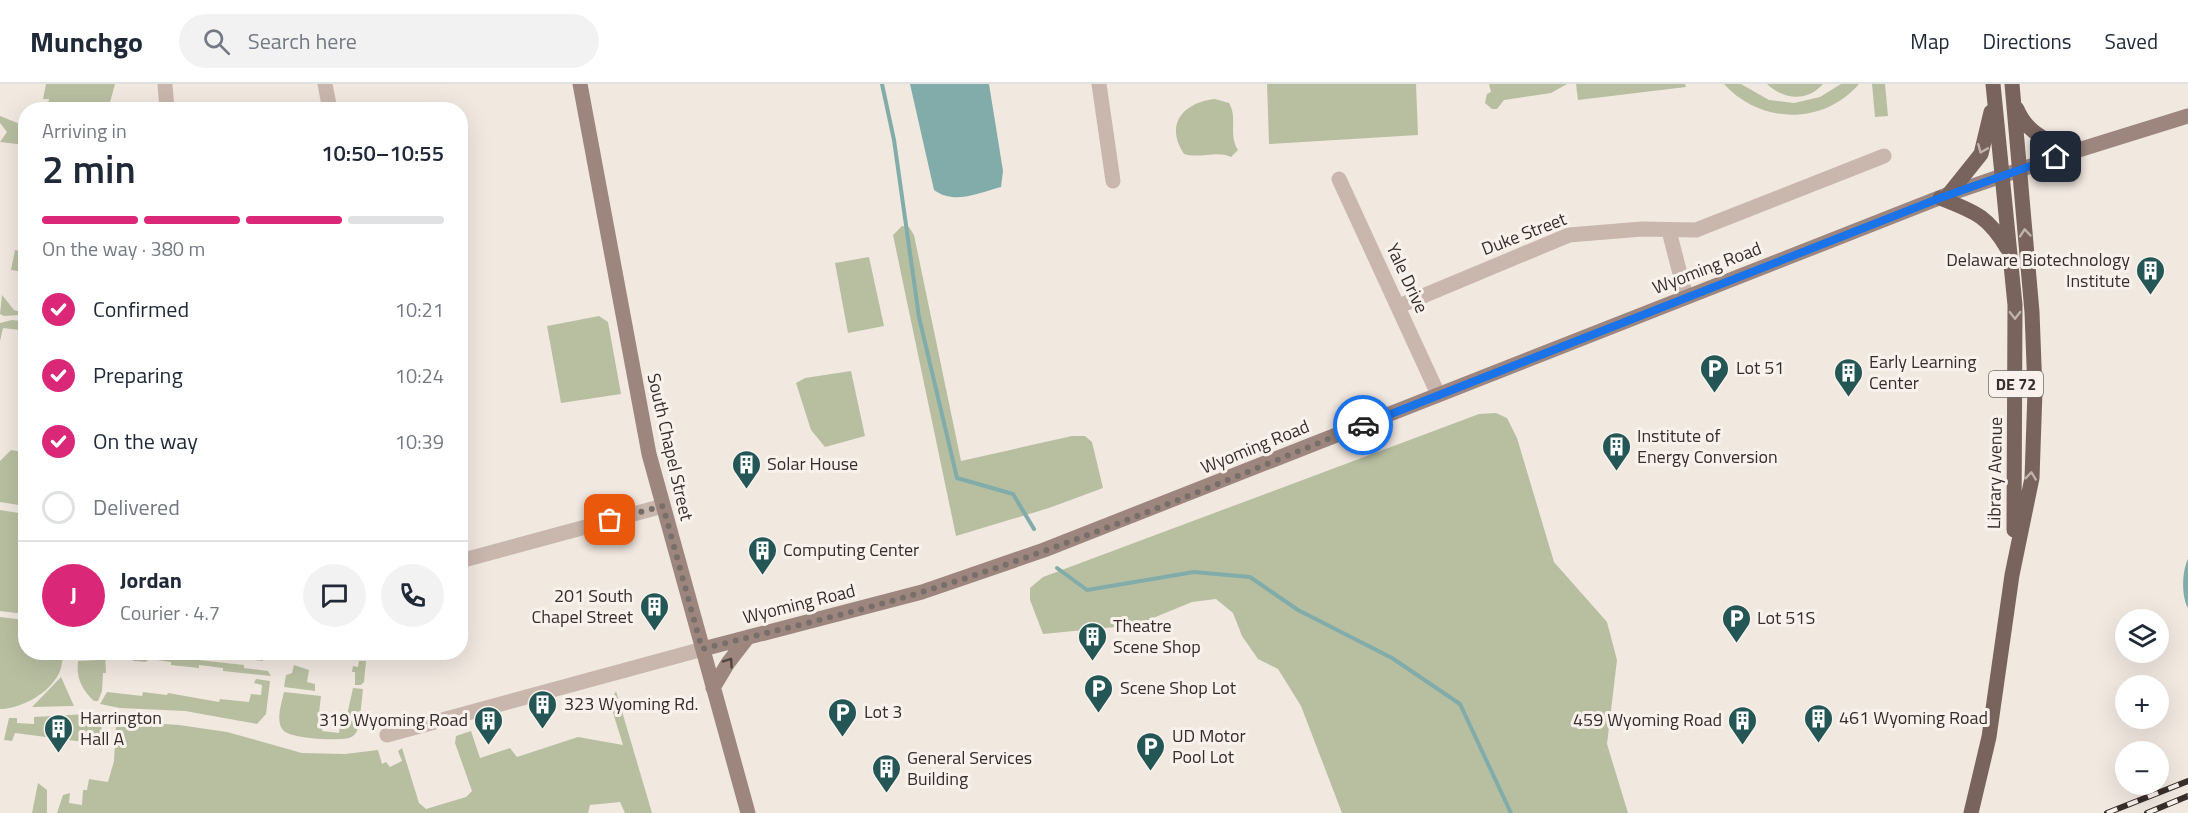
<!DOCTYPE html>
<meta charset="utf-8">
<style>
body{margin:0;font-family:"Titillium Web",sans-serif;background:#f2f2f3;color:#1f2937;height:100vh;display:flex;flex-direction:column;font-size:22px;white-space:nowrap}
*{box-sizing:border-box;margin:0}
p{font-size:20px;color:#747a83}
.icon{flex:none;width:33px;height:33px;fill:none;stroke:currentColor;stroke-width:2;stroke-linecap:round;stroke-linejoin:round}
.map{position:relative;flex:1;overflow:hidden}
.details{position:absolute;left:18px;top:18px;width:450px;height:558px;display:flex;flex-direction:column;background:#fff;border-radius:24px;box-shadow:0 6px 24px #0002}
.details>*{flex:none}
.fabs{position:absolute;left:2115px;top:525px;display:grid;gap:12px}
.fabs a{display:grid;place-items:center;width:54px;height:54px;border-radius:50%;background:#fff;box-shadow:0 6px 24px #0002;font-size:30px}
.pin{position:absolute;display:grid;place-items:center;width:51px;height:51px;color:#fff;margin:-26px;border-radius:12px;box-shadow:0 3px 9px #0006}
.courier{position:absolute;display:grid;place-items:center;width:60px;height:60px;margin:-30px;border:4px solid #1a73e8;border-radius:50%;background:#fff;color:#222;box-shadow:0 2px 8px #0007}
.headline em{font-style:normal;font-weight:600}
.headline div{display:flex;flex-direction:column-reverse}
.headline{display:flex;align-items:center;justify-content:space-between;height:102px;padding:0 24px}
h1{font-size:39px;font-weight:600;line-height:45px}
.bar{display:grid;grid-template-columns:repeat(4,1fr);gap:9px 6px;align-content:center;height:72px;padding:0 24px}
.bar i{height:8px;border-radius:4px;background:#e0e1e3}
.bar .on{background:#db2777}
.bar p{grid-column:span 4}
.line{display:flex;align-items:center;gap:15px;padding:0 24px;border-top:2px solid #e0e1e3}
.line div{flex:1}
.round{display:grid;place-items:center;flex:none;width:63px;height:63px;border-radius:32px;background:#f2f2f3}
ol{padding:0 24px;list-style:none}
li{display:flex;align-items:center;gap:18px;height:66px}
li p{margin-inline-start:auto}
li .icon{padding:6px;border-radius:50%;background:#db2777;color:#fff;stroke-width:4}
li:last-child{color:#747a83}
li i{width:33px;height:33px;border:3px solid #e0e1e3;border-radius:50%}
header{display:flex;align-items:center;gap:36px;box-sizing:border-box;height:84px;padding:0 30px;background:#fff;border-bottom:2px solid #e0e1e3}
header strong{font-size:28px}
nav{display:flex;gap:33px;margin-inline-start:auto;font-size:21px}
.search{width:420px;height:54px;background:#f2f2f3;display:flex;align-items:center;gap:15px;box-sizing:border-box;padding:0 21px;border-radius:33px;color:#747a83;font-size:22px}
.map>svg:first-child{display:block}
.green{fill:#b8bfa1}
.water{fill:#81acaa}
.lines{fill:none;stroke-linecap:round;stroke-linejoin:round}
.stream{stroke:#81acaa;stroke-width:4}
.street{stroke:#c9b7ad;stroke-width:15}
.secondary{stroke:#9c867e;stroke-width:15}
.primary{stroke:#78645d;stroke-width:15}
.rail-casing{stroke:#382e2b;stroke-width:6}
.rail{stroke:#f9f2ec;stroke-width:4;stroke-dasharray:11;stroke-linecap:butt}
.oneway{stroke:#bfb2ac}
.oneway2{stroke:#514440}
.done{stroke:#796f6a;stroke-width:6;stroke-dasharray:0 10.8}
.route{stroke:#1a73e8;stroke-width:8}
.labels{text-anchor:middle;stroke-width:6;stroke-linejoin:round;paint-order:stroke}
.shield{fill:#f9f2ec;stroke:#726965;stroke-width:1.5}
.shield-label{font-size:16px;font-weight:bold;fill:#382e2b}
.street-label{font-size:18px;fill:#382e2b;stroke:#f9f2ec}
.poi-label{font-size:18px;fill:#382e2b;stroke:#f9f2ec;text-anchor:start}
</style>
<header>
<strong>Munchgo</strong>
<div class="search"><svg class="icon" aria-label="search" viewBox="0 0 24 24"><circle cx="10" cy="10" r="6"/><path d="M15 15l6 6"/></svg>Search here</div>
<nav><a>Map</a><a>Directions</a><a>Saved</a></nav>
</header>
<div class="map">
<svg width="2188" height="729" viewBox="0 0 2188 729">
<rect width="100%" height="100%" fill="#f1e8e0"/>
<path class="green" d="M46,0H115L109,22L128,25H47L49,15H43Z
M1267,0H1416L1418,51L1269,60Z
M1489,0H1567L1551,9L1504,16L1497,25H1492L1485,19L1487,10L1491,8Z
M1576,0H1685L1686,3L1578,16Z
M1724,0H1741L1769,16L1794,19L1820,13L1841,0H1859C1823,42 1760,40 1724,0Z
M1767,0H1823C1807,18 1784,16 1767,0Z
M1872,0H1885L1888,32L1875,33Z
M1215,15L1229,19C1238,33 1228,51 1238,66L1231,73C1217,66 1200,75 1184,70C1164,40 1184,18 1215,15Z
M0,32L25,42V61L0,58L7,48L0,39Z
M902,142L909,143L914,151L961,377L1072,352H1085L1092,358L1103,404L1049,424L956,452L893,151Z
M15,166L25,168V188L11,186Z
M869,173L884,242L848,249L835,179Z
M2,211L14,226L20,228L19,231L4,232L0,230Z
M599,232L608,238L621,310L561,319L547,242Z
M12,236L21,237L20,246L3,244L0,257V239Z
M851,287L865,352L825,363L811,346L796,299L805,294Z
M1496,329L1507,334L1517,354L1554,478L1607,538L1617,576L1607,660L1628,729H1342L1301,622L1278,585L1258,575L1242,552L1233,529L1216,515L1192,518L1136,541L1043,550L1030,516V504L1043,493L1479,330Z
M11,366L25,368V422L0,418V377Z
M0,426L25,430V530L0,527Z
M0,533L25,536L26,568L64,569C62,576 62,585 58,591C48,610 23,623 3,625H0Z
M99,569H105L106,589H103L102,607L98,617H94C82,606 76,594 78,577L98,576Z
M134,569L244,581V584L268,587L271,592L223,587V584L199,581V584L171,581V578L149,575L146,578L133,577Z
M194,569L264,568V569L263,577L222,572L220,569L219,572Z
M359,577H366L364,598L361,601H355V588H352L353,582L358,583Z
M294,581L309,586L307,598L315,600V607L284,603L286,591L292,589Z
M61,593L74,622L32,623Z
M256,595L270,597L266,630L257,640L185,627L120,624L100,620L107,608L142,612L143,608L167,611L168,609L219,618L220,615L249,618L251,610L261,611L262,601L254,599Z
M353,604L363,605L360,633L347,631Z
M616,607L652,729H625L620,718L590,721L588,729H57L63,711L70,709L69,719L82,721L83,706H87L89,695L108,698L114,677L116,641L120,637L179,641L227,648L302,669L345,670L378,666L382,680L386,678L390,683L402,677L398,667L402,664L419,719L426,725L466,713L472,707L455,659L456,652L471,647L480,674L510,664L517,673L578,653L623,661L610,619Z
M284,608L321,612L318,638L323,639L322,647L339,649L340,641H345L346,635L359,639C358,646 356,652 349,654C338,657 290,655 283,646C275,637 282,618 284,608Z
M88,630L100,639L107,661L15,649L12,657L4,656L9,634H17V639L34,640V633Z
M38,699L47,706V729H32Z"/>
<path class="water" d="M910,0H989L1003,87L1001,103C978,109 954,121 934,106Z
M2188,475V524C2181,512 2182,487 2188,475Z"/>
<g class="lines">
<path class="stream" d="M882,0L894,56L919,233L957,394L1013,410L1034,445
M1057,484L1087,506L1194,488L1250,493L1298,526L1392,574L1460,620L1511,729"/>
<path class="street" d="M165,0L167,26
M325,0L330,26
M1099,0L1113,97
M1339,95L1438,310
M1669,147L1686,213
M1399,222L1569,151L1642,145L1696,146L1884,72
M460,477L663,422
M387,651L703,565"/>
<path class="secondary" d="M580,0L649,370L748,729
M703,565L922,508L1044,466L1949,110L2072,68L2188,32
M713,604L728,579L748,553"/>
<path class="primary" d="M1993,0L2015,221L2014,446
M2017,25C2027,50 2049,57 2072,68
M1949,110L1981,70L1991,28
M1940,114C1975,128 1987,131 2007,164
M1971,729L1989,653L2012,491L2032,394L2035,307L2032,228L2012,0"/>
<defs>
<path id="rail" d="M2107,729L2188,697
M2147,729L2188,712"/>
</defs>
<use href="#rail" class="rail-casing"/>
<use href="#rail" class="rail"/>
</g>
<defs><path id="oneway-chevron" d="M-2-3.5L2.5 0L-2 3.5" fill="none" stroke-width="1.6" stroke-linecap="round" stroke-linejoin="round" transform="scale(1.5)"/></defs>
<g class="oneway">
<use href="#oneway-chevron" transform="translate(1982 65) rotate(112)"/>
<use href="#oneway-chevron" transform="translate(2025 149) rotate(-95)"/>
<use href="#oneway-chevron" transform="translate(2015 231) rotate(89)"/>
<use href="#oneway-chevron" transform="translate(2031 392) rotate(-84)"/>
</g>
<use class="oneway2" href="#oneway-chevron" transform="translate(729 578) rotate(-55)"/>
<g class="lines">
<path class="done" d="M610,436L663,422L702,565C776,546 850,530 922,508C1072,462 1217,400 1363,341"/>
<path class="route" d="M1363,341L1940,114L2056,73"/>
</g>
<defs>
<symbol id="building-pin" viewBox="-11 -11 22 30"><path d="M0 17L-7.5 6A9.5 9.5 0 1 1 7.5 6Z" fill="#235655" stroke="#f9f2ec"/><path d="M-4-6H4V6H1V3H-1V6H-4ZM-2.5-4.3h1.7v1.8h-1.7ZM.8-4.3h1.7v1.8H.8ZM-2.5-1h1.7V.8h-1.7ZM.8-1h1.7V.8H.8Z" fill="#fff"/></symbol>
<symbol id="parking-pin" viewBox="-11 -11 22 30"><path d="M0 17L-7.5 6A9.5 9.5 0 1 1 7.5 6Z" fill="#235655" stroke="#f9f2ec"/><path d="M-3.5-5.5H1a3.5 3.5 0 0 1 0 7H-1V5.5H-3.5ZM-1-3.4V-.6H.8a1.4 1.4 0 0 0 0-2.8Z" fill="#fff"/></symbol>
</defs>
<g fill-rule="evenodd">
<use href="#building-pin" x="2134" y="170" width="33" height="45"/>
<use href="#parking-pin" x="1698" y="268" width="33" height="45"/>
<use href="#building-pin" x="1832" y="272" width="33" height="45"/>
<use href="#building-pin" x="1600" y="346" width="33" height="45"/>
<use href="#building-pin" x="730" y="364" width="33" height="45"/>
<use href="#building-pin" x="746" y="450" width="33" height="45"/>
<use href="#building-pin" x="638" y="506" width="33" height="45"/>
<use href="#parking-pin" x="1720" y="518" width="33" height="45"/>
<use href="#building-pin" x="1076" y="536" width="33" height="45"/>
<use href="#parking-pin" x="1082" y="588" width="33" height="45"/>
<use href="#building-pin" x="526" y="604" width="33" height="45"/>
<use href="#parking-pin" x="826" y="612" width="33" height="45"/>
<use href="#building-pin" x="1802" y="618" width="33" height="45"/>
<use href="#building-pin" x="472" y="620" width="33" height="45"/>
<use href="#building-pin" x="1726" y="620" width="33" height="45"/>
<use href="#building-pin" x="42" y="628" width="33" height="45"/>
<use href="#parking-pin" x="1134" y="646" width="33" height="45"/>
<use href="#building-pin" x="870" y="668" width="33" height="45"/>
</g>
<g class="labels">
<rect class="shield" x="1989" y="287" width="54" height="26" rx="4.5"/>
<g class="shield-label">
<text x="2016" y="306">DE 72</text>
</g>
<g class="street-label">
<text transform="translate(1524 150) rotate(-21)" y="6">Duke Street</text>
<text transform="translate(1707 184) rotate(-21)" y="6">Wyoming Road</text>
<text transform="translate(1407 194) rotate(65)" y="6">Yale Drive</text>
<text transform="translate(670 363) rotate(77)" y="6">South Chapel Street</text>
<text transform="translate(1255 363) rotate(-22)" y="6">Wyoming Road</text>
<text transform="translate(1995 389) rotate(-89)" y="6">Library Avenue</text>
<text transform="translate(799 520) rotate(-14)" y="6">Wyoming Road</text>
</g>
<g class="poi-label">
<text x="2130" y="182" text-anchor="end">Delaware Biotechnology<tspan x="2130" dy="21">Institute</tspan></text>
<text x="1869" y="284">Early Learning<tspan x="1869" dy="21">Center</tspan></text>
<text x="1736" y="290">Lot 51</text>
<text x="1637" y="358">Institute of<tspan x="1637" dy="21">Energy Conversion</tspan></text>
<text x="767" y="386">Solar House</text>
<text x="783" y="472">Computing Center</text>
<text x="633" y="518" text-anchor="end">201 South<tspan x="633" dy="21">Chapel Street</tspan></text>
<text x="1757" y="540">Lot 51S</text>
<text x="1113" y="548">Theatre<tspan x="1113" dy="21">Scene Shop</tspan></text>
<text x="1120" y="610">Scene Shop Lot</text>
<text x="564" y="626">323 Wyoming Rd.</text>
<text x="864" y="634">Lot 3</text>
<text x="80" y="640">Harrington<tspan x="80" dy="21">Hall A</tspan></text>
<text x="1839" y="640">461 Wyoming Road</text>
<text x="468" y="642" text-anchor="end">319 Wyoming Road</text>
<text x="1722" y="642" text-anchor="end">459 Wyoming Road</text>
<text x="1172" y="658">UD Motor<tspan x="1172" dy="21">Pool Lot</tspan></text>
<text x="907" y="680">General Services<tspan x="907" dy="21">Building</tspan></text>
</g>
</g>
</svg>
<div class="fabs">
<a><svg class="icon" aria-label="layers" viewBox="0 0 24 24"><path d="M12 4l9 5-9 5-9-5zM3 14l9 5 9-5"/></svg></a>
<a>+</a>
<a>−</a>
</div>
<div class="pin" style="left:610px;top:436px;background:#ea580c"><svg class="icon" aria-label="bag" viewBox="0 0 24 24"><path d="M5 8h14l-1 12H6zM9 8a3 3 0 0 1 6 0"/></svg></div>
<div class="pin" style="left:2056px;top:73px;background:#1f2937"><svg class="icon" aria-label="home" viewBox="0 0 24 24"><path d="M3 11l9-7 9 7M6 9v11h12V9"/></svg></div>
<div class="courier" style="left:1363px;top:341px"><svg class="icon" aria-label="car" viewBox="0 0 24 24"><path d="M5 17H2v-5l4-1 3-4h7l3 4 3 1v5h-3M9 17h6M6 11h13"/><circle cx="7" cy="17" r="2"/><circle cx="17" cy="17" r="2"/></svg></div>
<section class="details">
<div class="headline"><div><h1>2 min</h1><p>Arriving in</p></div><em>10:50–10:55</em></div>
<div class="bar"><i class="on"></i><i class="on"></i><i class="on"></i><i></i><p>On the way · 380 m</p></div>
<ol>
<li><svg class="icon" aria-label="check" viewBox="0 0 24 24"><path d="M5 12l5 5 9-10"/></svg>Confirmed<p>10:21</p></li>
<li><svg class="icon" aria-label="check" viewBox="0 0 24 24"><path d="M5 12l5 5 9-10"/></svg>Preparing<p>10:24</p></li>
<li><svg class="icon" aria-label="check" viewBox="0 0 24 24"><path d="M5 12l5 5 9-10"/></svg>On the way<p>10:39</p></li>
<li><i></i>Delivered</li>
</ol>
<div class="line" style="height:108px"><b class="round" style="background:#db2777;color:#fff">J</b><div><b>Jordan</b><p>Courier · 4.7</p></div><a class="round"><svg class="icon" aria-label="chat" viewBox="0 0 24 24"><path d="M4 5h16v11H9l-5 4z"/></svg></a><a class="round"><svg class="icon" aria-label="phone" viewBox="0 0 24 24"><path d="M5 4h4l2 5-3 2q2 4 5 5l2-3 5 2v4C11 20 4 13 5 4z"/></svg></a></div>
</section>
</div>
